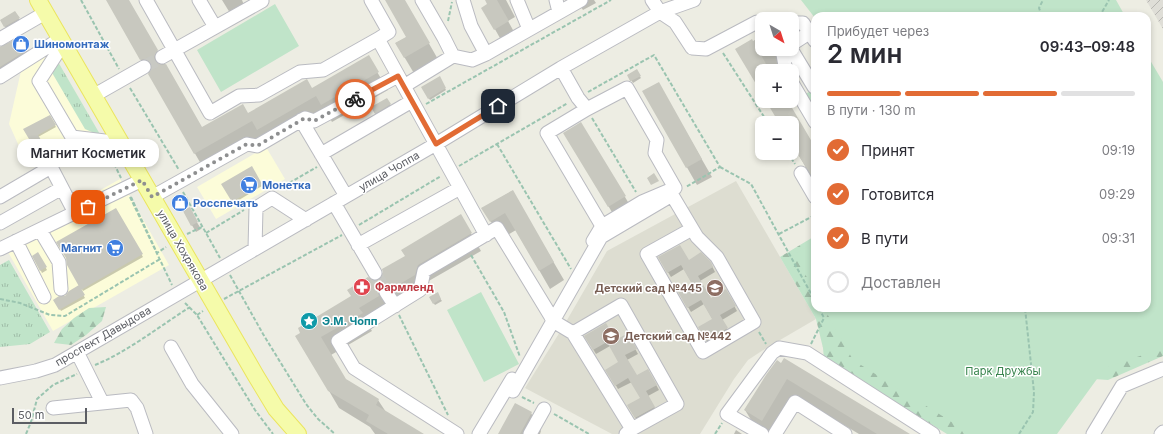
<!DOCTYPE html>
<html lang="ru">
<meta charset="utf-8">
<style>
body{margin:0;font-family:Inter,sans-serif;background:#f7f7f7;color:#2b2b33;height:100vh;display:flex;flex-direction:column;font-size:15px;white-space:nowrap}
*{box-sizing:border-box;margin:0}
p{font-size:13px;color:#7c7c81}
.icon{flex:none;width:22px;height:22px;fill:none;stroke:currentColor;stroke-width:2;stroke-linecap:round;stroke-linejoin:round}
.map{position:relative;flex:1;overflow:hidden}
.side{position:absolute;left:811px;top:12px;width:340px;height:300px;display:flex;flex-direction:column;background:#fff;border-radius:12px;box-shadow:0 2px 6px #0003}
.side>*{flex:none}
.needle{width:26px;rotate:141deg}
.tools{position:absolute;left:755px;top:12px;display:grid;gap:8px}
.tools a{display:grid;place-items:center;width:44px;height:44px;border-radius:8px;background:#fff;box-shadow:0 2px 6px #0003;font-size:20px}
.scale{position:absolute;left:12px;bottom:10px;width:75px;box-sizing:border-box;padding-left:4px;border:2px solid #5b5d63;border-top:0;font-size:11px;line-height:14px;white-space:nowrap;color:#5b5d63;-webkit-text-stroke:3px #fff;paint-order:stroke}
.pin{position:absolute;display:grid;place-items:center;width:34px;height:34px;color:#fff;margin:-17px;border-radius:8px;box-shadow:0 2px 6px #0006}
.courier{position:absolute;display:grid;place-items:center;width:40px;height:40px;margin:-20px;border:3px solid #e26b34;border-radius:50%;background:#fff;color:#222;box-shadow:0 1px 5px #0007}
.bubble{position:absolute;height:28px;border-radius:12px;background:#fff;box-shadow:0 2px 6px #0003;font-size:13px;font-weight:600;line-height:28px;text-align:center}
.head em{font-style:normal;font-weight:600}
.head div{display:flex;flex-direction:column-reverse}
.head{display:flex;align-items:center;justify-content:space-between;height:68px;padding:0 16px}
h1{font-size:26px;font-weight:600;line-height:30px}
.bar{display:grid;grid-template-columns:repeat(4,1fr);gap:6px 4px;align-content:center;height:48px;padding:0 16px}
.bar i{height:5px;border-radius:3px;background:#e1e1e2}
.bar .active{background:#e26b34}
.bar p{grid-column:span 4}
ol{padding:0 16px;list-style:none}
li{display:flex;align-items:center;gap:12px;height:44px}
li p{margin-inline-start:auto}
li .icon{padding:4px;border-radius:50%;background:#e26b34;color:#fff;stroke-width:4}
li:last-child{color:#7c7c81}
li i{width:22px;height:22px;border:2px solid #e1e1e2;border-radius:50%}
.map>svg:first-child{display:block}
.commercial{fill:#fcfcd9}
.industrial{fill:url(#industrial-furrows)}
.education{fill:#ddddd1}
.grass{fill:url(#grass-tufts)}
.forest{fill:url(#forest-firs)}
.park{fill:#c0e4c9}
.shadow{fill:#0003}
.building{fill:#c8c8bf}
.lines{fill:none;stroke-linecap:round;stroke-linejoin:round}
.minor-tunnel{stroke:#c8c9c3;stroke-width:13;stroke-dasharray:13 6;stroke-linecap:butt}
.minor-casing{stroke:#babbc1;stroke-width:15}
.major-casing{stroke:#ebe55e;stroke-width:18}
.path{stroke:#9ac4b0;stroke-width:2;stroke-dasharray:4 2;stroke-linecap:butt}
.minor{stroke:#fff;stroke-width:13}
.major{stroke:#f5fbaa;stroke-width:16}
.done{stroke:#8e8f90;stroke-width:4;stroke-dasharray:0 7.2}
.route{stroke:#e26b34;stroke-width:5}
.labels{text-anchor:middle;stroke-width:3;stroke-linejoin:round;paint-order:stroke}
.shop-label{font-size:11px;font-weight:bold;fill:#366cbe;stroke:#fff;text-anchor:start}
.street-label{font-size:11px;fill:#5b5d63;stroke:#fff}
.health-label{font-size:11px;font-weight:bold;fill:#be3a42;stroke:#fff;text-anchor:start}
.education-label{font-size:11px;font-weight:bold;fill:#785e54;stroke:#fff;text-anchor:end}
.culture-label{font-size:11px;font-weight:bold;fill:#0d838f;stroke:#fff;text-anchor:start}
.park-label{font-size:11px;fill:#39844e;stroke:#fff}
</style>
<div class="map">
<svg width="1163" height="434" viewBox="0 0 1163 434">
<defs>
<pattern id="industrial-furrows" width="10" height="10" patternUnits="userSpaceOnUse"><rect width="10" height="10" fill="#dfded7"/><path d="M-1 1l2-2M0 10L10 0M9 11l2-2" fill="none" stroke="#b8b7b2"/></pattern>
<pattern id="grass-tufts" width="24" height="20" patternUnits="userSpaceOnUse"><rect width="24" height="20" fill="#c0e4c9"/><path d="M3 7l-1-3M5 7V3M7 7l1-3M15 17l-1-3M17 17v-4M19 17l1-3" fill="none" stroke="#9fbca7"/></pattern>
<pattern id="forest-firs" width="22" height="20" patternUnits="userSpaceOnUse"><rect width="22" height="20" fill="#c0e4c9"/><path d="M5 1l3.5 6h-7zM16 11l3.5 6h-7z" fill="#9fbca7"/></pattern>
</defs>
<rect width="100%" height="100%" fill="#edede3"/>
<path class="commercial" d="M50,48L111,154L23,155L9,124L21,71Z
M266,147L285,179L216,219L197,187Z
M120,179L169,265L53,331L4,245Z"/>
<path class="industrial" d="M1146,0H1163V29Z"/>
<path class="education" d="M736,181L816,319L768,347L748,360L734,379L700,434H612L525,388L563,327L607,251Z"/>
<path class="grass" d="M57,60L101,136L85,129L51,71Z
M9,260L50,332L30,344L0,347V265Z"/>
<path class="forest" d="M815,236V308H1059L980,434H947L913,413L825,371L823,348L816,319L780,257Z
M106,307L102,321L86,335L71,345L54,343L62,329L74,318L89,308Z
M1163,312V356L1108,380L1066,377Z"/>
<path class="park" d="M801,0H1116L1125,16H815V18Z
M275,4L299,46L221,92L197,50Z
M1147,55L1163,82V348L1105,368L1057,434H971L853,360L824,308H1147Z
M815,89V111L805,94Z
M815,242V292L794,254Z
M481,292L519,364L484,382L447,310Z"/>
<path class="shadow" d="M107,0H128L202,129L248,114L312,89L368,57L388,90L332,122L327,113L263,138L205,171Z
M222,0H242L244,5L230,13Z
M386,0H404L439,61L415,75L396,43L407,37Z
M486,0H506L515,17L508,21L518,39L505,47L483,8L488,5Z
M574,0H594L596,3L583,10L578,3Z
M15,12L20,21L6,28L1,20Z
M762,37V49H774L784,66L775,71H762V92L753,42Z
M19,38L28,52L0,69V47Z
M636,71L641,78L633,83L628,75Z
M439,78L446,90L430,100L422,88Z
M658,83L712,177L697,185L644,92Z
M387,99L394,111L379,120L372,108Z
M767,101H787L815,149V183L792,144V123H780Z
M49,116L56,127L38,137L41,142L34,146L25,129Z
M575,150L625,197L635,214L619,224Z
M251,168L262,186L234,203L223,184Z
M512,191L564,280L550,289L516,230L501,239L483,208Z
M116,209L143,257L83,291L68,264L67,258Z
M189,209L201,229L196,232L184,212Z
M461,216L481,251L427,282L369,326L372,331L331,355L345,380L378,400L386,412L422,434H375L370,427L339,408L297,336L375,282L380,281L406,256Z
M38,254L47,270L42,273L34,256Z
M659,258L710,262L715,272L700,281L711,300L726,291L737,311L722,320L729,333L709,345L700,328L713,320L704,304L691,312L679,292L693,285L684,269L671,277Z
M78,286L85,298L61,311L55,300L66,297Z
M437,294L442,301L435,305L430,298Z
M627,334L638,354L627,360L636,377L648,370L659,390L648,396L657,412L638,422L628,406L641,398L632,382L618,389L607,370L620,363L610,346L596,354L585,336L616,341Z
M777,362L908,434H859L797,397L774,434H765L756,428L745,410Z
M531,413L541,431L540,434H499Z
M736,430L742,434H734Z"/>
<path class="building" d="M106,0H129L158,50L154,57L155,61L162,65L166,64L202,127L243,104L248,113L307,79L312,88L369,55L379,72L321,105L316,96L257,130L252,121L194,154L148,74L152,67L151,63L144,59L140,60Z
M385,0H405L430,43L404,58L395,43L406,37Z
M485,0H497L509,21L494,30L481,8L487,4Z
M15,11L20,18L4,27L0,20Z
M762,36V49H772L761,55L770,71H762V94L735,49L752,39L753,41Z
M20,37L27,50L0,67V47Z
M637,69L641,76L631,81H630L627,75Z
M440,76L446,88L428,99L421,87Z
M659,82L702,159L686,168L642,91Z
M387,98L391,104L375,114L371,107Z
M766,101H788L815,147V181L792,145V123H779Z
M50,115L56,125L38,135L41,140L32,144L23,129Z
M581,122L626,196L608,207L563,133Z
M252,166L262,184L232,202L221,184Z
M654,173L659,181L651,185L647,178Z
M513,190L554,262L539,271L505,213L490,222L481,208Z
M190,207L198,222L191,226L183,211Z
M116,208L143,254L81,290L67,265L66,258L56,242Z
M461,214L472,233L418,265L415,275L393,288L390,285L386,284L381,286L378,292L379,296L359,308L363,313L321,337L346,379L379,399L376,405L424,434H388L366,421L369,415L328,391L295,336L300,333L298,328L351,296L347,290L368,277L375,281L379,280L383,273L382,269L405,256L401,250Z
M680,245L689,260L701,252L711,262L713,267L698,276L711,298L726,289L736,306L720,315L728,328L706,341L698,327L712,319L701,300L687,308L678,292L692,284L681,265L667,273L658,257Z
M38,252L47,267L40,271L32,256Z
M79,285L85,295L59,310L53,300L59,296H65L69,291Z
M438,292L441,299L433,304L429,297Z
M606,323L616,340L628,333L637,349L625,355L637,375L648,369L657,385L646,391L655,407L635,418L627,405L640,398L628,378L615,386L605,370L618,362L607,342L593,350L584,336Z
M784,358L910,434H877L787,379L762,421L744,410L766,375L777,360L781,363Z
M515,403L532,412L520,434H498Z"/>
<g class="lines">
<path class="minor-tunnel" d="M144,67L162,57
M375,273L386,292"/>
<defs>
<path id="minor" d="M146,0L210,113L239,96L259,95L300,72L323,70L378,39
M199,0L215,27
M371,0L389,32L378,39L486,235
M422,0L444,38L453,56
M463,0L471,26L486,54
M517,0L529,29
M556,0L559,12
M652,0L660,12L675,22L692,48L706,49L757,22H762
M792,23H803L815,41
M0,39L45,13
M63,44L39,81L72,137L121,143
M792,44L809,33
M782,49L786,71
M791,49L814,87
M162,57L262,1L261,0
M561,68L578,98L587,109L627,88L657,140L655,153L675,188L642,202L602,226L593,241
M0,77L60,39
M792,83L815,122
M404,86L453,56L472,60L486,54L581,0
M93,96L144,67
M587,109L547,133L602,226
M301,120L346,196
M321,154L412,101
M801,173L815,197
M0,197L51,167L75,213
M152,197L247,144L257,146L305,118L314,121L398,76
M334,203L375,273
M0,223L62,188
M40,230L59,262L61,289
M16,241L44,297
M358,245L460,188
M0,249L142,180
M255,249L256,208L272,198L306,220
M386,292L395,306
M573,333L621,305L677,404L632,429
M171,347L192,384L232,434
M77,352L102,402
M0,378L36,371L55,365L436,144L561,68L660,12L694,0
M513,391L601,237L672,195L697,237L717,257L754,322L703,352L647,254L692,229
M53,408L131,400L137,408L146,434
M457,434L354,368L338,341L420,290L424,271L497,228L550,315L553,321L573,333L632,429L626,434
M479,434L512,379
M530,434L544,409
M762,434L727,414L772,353L779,348L807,353L933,434
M775,434L795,402L845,434
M1093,434L1122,386L1163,369
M1161,434L1163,432"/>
<path id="major" d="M38,0L256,376L276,409L298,434"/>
</defs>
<use href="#minor" class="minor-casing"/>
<use href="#major" class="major-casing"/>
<path class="path" d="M81,0L119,69
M1042,16L1039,8L1043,0
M1098,16L1102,12L1109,0
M448,21L452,2
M723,53L768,123
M130,88L179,170
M588,92L654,55L720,167L686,187
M426,104L611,0
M592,118L636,192
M497,144L571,269
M109,153L121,178
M788,153L795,164
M459,166L568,103
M720,167L751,184L815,301
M279,189L317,167
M183,192L220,258
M130,197L172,285
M131,197L157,253L166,247
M359,225L441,176
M206,233L244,210
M187,234L202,227
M779,234L815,215
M471,255L504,312L520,357
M230,275L263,334L306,404L318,419L335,434
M0,299L20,303L50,315L65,316L160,259
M224,299L342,235
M185,303L197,315L255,410L273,434
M197,315L203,311
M399,315L448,415
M759,332L766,344
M811,344L824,318L819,308
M95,365C127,352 160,326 190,307
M522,397L534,403
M554,414L589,434
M26,434L31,422L37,399L53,385L77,374
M715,434L722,423
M1019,434L1033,412L1034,392L1025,308"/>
<use href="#minor" class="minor"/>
<use href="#major" class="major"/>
</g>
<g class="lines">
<path class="done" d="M88,207L142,180L152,197L247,144L257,146L305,118L314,121L355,99"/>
<path class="route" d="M355,99L398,76L436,144L498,106"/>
</g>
<defs>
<symbol id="shop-disc" viewBox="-11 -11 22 22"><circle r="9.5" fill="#3f7fe0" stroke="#fff"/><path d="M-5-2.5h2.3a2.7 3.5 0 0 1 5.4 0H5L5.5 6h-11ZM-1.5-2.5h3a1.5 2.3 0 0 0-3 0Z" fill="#fff"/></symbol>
<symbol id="supermarket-disc" viewBox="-11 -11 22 22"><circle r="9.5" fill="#3f7fe0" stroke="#fff"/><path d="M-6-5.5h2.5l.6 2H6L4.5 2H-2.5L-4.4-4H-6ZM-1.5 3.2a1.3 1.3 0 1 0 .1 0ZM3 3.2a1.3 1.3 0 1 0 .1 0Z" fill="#fff"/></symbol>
<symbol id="pharmacy-disc" viewBox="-11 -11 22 22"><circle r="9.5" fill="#e0444e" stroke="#fff"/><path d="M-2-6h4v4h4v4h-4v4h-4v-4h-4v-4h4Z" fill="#fff"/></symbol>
<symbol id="school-disc" viewBox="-11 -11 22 22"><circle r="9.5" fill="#8d6e63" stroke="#fff"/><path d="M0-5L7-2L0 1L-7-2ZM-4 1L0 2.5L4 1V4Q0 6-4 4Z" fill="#fff"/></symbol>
<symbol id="sight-disc" viewBox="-11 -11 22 22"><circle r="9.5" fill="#0f9aa8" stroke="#fff"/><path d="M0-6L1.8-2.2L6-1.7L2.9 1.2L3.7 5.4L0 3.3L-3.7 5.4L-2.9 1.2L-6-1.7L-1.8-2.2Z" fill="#fff"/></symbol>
</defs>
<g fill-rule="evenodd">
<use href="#shop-disc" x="11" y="34" width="20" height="20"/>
<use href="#supermarket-disc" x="239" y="175" width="20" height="20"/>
<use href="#shop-disc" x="170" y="193" width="20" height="20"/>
<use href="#supermarket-disc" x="105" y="238" width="20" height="20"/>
<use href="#pharmacy-disc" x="352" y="277" width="20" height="20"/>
<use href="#school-disc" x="705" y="278" width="20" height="20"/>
<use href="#sight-disc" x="299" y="311" width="20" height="20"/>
<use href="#school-disc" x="601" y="326" width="20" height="20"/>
</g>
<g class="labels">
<g class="shop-label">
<text x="34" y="48">Шиномонтаж</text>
<text x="262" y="189">Монетка</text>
<text x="193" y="207">Росспечать</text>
<text x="102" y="252" text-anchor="end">Магнит</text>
</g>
<g class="street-label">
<text transform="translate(389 171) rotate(-30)" y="4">улица Чоппа</text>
<text transform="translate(183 250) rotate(60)" y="4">улица Хохрякова</text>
<text transform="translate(103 336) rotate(-30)" y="4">проспект Давыдова</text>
</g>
<g class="health-label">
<text x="375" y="291">Фармленд</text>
</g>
<g class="education-label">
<text x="702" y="292">Детский сад №445</text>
<text x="624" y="340" text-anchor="start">Детский сад №442</text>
</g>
<g class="culture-label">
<text x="322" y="325">Э.М. Чопп</text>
</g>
<g class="park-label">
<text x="1003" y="375">Парк Дружбы</text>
</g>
</g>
</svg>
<div class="tools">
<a><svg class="needle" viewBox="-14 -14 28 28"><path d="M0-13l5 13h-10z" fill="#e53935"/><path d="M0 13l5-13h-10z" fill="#7c7c81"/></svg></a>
<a>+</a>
<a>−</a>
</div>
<div class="scale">50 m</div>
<div class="pin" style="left:88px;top:207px;background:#ea580c"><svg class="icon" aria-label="bag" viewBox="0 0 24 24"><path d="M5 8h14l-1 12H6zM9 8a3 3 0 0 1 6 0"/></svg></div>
<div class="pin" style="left:498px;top:106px;background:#1f2937"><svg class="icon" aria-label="home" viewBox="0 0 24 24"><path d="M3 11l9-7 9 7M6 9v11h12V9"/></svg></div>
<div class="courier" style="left:355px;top:99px"><svg class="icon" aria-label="bike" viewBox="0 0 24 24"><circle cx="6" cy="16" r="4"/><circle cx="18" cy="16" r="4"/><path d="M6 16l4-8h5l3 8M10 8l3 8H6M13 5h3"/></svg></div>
<div class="bubble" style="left:17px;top:139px;width:142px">Магнит Косметик</div>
<section class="side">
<div class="head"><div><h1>2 мин</h1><p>Прибудет через</p></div><em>09:43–09:48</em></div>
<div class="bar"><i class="active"></i><i class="active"></i><i class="active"></i><i></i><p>В пути · 130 m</p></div>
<ol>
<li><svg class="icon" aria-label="check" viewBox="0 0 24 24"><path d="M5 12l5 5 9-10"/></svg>Принят<p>09:19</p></li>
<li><svg class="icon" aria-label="check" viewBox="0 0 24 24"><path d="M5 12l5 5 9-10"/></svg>Готовится<p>09:29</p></li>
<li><svg class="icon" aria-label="check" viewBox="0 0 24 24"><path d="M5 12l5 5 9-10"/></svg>В пути<p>09:31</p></li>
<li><i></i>Доставлен</li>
</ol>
</section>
</div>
